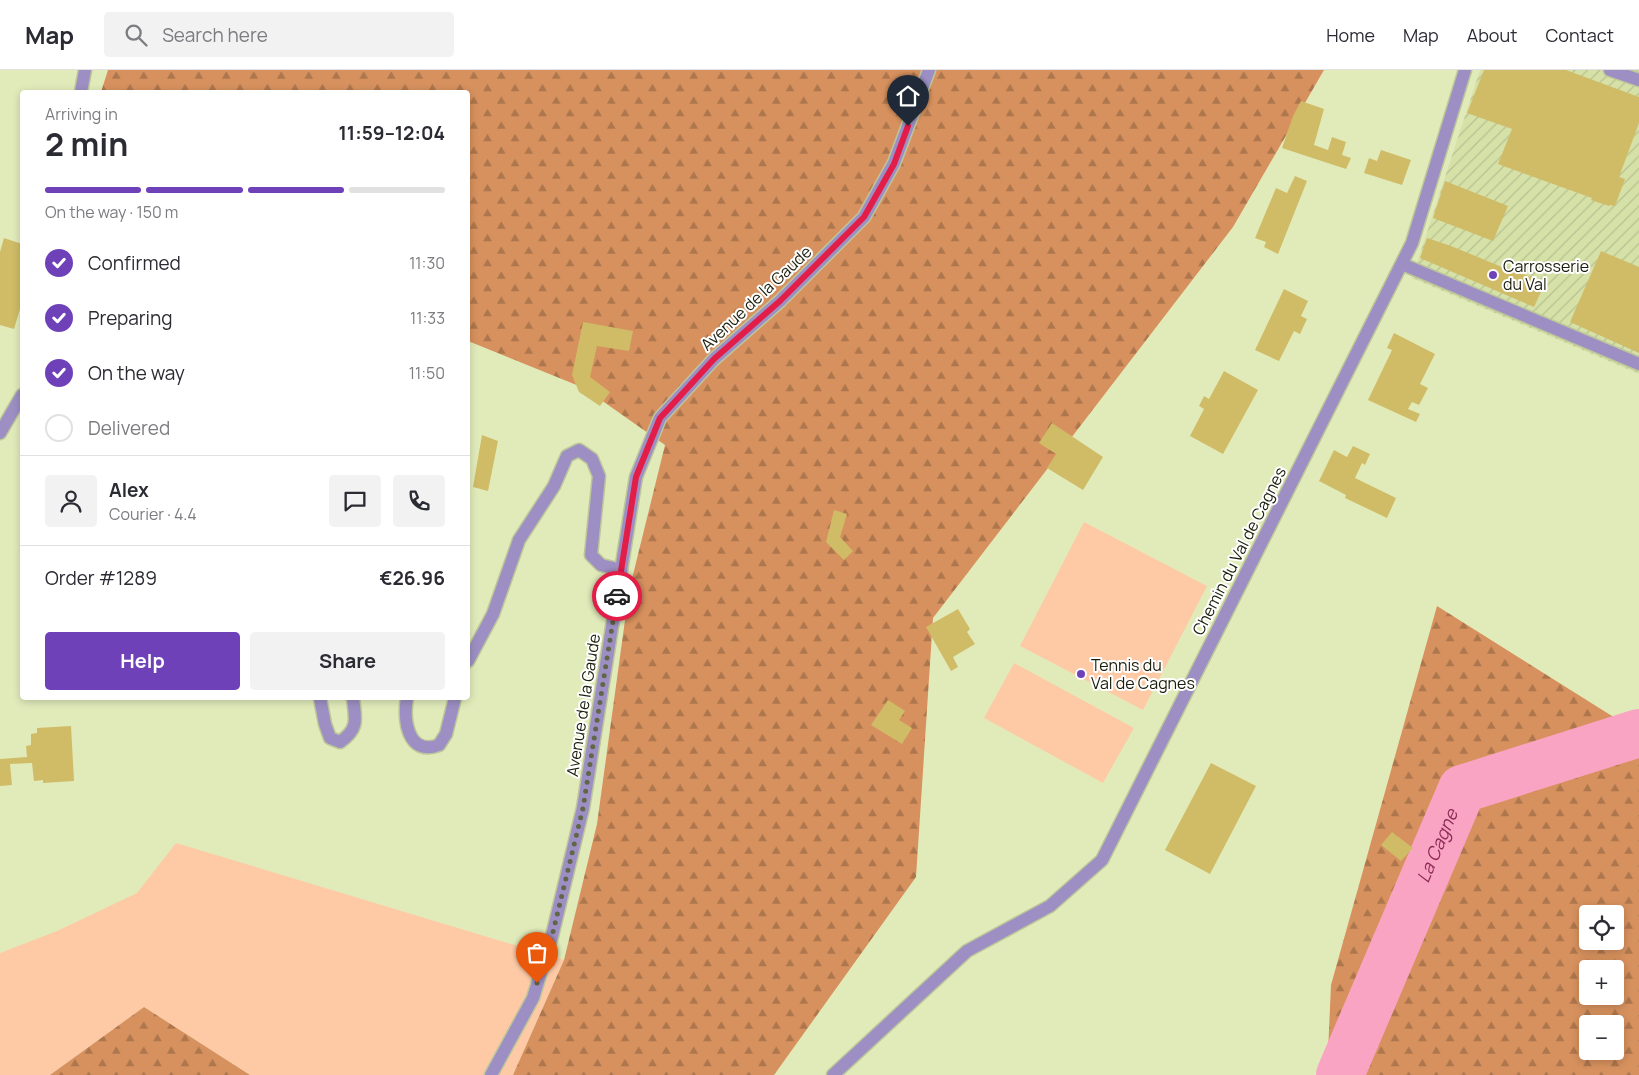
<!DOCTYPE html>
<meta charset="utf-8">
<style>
body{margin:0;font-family:Manrope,sans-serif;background:#f2f2f3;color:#2b2b33;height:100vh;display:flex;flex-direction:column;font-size:19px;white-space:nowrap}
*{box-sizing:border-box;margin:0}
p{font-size:16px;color:#7c7c81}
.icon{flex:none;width:28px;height:28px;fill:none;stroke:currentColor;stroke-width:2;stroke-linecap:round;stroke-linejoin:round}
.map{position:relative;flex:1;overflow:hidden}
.side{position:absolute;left:20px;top:20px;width:450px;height:610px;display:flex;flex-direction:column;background:#fff;border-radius:5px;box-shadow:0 2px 8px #0003}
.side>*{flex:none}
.tools{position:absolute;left:1579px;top:835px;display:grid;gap:10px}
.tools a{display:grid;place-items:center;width:45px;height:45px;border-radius:5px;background:#fff;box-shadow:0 2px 8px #0003;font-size:25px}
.pin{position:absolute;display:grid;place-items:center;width:42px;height:42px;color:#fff;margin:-51px -21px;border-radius:50% 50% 50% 0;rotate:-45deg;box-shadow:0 0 5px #0007}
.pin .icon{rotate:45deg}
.courier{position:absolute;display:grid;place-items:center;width:50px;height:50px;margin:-25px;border:4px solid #e11d48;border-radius:50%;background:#fff;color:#222;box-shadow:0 1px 6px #0007}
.overview em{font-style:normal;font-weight:700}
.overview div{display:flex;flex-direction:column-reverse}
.overview{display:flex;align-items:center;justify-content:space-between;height:85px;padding:0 25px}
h1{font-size:32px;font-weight:700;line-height:38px}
.bar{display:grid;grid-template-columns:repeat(4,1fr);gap:8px 5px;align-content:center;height:60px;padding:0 25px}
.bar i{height:6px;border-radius:4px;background:#e1e1e2}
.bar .active{background:#6e41b9}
.bar p{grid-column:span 4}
.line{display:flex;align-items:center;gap:12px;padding:0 25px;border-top:1px solid #e1e1e2}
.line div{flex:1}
.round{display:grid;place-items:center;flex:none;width:52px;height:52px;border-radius:5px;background:#f2f2f3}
ol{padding:0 25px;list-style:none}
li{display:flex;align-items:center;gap:15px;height:55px}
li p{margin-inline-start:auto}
li .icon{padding:5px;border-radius:50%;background:#6e41b9;color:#fff;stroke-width:4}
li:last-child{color:#7c7c81}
li i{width:28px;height:28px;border:2px solid #e1e1e2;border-radius:50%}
.button{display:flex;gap:10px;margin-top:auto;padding:10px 25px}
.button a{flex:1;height:58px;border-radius:5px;background:#6e41b9;color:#fff;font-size:20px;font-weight:700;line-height:58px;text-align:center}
.button a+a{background:#f2f2f3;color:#2b2b33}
header{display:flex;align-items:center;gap:30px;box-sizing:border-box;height:70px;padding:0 25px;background:#fff;border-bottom:1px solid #e1e1e2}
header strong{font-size:24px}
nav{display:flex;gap:28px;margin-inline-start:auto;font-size:18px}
.search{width:350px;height:45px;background:#f2f2f3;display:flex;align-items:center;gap:12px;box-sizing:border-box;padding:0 18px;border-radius:5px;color:#7c7c81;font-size:19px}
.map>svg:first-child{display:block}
.industrial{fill:url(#industrial-furrows)}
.grass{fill:#fecaa6}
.forest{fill:url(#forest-firs);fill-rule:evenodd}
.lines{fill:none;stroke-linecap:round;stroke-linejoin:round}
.river{stroke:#faa4c3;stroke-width:48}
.building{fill:#d0bc67}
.minor-casing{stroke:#bdc69a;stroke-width:15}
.minor{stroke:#9d8fc3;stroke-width:12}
.done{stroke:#606648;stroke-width:5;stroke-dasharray:0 9}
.route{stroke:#e11d48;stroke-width:6}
.poi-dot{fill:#6e41b9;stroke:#fff;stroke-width:2}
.labels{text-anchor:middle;stroke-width:4;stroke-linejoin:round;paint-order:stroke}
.poi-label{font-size:16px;fill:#1b1e0b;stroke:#fff;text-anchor:start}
.street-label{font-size:16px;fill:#1b1e0b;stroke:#fff}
.water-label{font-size:18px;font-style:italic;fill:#8d2b57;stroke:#fff}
</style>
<header>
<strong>Map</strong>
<div class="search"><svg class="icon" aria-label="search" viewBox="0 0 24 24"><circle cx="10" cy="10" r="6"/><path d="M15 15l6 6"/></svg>Search here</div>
<nav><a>Home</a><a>Map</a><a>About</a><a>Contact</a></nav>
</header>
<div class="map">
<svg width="1639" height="1005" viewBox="0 0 1639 1005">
<defs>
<pattern id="industrial-furrows" width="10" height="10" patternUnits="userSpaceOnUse" patternTransform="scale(1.25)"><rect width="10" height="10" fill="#d6e1a8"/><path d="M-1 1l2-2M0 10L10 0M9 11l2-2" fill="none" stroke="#b7c18f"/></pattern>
<pattern id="forest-firs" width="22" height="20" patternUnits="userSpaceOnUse" patternTransform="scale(1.25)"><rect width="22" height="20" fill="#d7915e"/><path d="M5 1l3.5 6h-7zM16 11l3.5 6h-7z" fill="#ae764c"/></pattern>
</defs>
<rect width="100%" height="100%" fill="#e1ebba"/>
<path class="industrial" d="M1480,0H1639V304L1412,208Z"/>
<path class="grass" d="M1084,452L1207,516L1143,640L1020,576Z
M1014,593L1134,658L1103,713L984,648Z
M176,773L564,890L513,1005H250L144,937L50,1005H0V883L57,861L137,823Z"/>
<path class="forest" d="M108,0H1324L1233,157L933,548L916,807L774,1005H513L564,890L597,754L629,521L665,375L584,318L468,271V22H101Z
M1437,536L1639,663V1005H1327L1331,915ZM1588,844H1615V871H1588ZM1588,899H1615V926H1588ZM1588,954H1615V981H1588Z
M144,937L250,1005H50Z"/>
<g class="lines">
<path class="river" id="s1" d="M1340,1005L1462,719L1639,663"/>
</g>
<path class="building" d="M1484,0H1566L1639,27V53L1619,107L1625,109L1615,136L1610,135L1609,136L1591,130L1592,128L1498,94L1512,59L1467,43Z
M1301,31L1324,39L1314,75L1328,80L1332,67L1346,72L1342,85L1351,88L1346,99L1282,78L1293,46Z
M1381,80L1411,90L1402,115L1364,103L1369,88L1377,91Z
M1295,106L1307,111L1278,184L1264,177L1266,172L1255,168L1276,118L1287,123Z
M1445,111L1508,136L1493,171L1433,148Z
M4,168L22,174V240L20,239L14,259L0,255V182Z
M1427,168L1451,176L1502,197V195L1545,213L1534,237L1420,188Z
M1601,181L1639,197V283L1570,252Z
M1284,219L1308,231L1301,246L1307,249L1300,264L1294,261L1279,291L1255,280Z
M583,252L633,261L629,281L597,276L590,307L610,322L600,336L579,322L572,305Z
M1394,263L1435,284L1420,314L1428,318L1419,335L1412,332L1408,339L1420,344L1416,352L1368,330L1392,280L1387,278Z
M1224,301L1258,320L1223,384L1190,366L1204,339L1199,336L1204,326L1209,329Z
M1052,353L1103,387L1083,420L1047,398L1056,384L1039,373Z
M482,365L498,371L488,421L473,417Z
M1353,376L1370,384L1365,395L1362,393L1355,408L1396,428L1387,448L1345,428L1346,425L1319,411L1334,380L1347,387Z
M834,440L847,444L840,467L853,481L844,490L826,472Z
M958,539L970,559L967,562L975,574L953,587L958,597L951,601L926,557Z
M888,630L905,641L899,650L912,658L902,674L871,655Z
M71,656L74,711L43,713V710L34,711L32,693L10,694L12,715L0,716V689L27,687L26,676L31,675V664L37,663V658Z
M1211,693L1256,716L1210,804L1165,780Z
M1392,762L1413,778L1401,791L1381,775Z"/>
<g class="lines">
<defs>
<path id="minor" d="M1610,0L1639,10
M81,22L85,0
M1402,194L1639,294
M0,363L22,325
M468,591L493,544L519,470L554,416L567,386L579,380L592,389L599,406L591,485L601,495L621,500
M320,628L325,654L330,668L340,672C360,658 355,648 353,628
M407,628C403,650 408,687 439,675L446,664L455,628
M491,1005L533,928L552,866L583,738L636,407L660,348L714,289L780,231L864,147L894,93L929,0
M833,1005L967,881L1050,836L1102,790L1412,173L1465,0"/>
</defs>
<use href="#minor" class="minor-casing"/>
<use href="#minor" class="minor"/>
</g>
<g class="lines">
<path class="done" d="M537,913L552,866L583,738L617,526"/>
<path class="route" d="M617,526L636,407L660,348L714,289L780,231L864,147L894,94L908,56"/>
</g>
<g class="poi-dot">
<circle cx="1493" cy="205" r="5"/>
<circle cx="1081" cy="604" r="5"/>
</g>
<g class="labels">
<g class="poi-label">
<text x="1503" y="202">Carrosserie<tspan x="1503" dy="18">du Val</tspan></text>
<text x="1091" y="601">Tennis du<tspan x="1091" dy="18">Val de Cagnes</tspan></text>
</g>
<g class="street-label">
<text transform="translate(756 228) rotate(-43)" y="6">Avenue de la Gaude</text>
<text transform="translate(1239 481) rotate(-63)" y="6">Chemin du Val de Cagnes</text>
<text transform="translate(583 635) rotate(-81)" y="6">Avenue de la Gaude</text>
</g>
<g class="water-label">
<text dy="6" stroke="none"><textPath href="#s1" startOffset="249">La Cagne</textPath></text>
</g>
</g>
</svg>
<div class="tools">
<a><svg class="icon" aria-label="locate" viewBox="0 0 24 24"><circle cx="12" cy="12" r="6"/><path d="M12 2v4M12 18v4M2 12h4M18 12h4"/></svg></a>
<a>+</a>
<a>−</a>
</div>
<div class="pin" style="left:537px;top:913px;background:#ea580c"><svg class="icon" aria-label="bag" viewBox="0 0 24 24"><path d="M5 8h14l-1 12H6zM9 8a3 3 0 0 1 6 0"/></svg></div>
<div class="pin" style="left:908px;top:56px;background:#1f2937"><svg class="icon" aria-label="home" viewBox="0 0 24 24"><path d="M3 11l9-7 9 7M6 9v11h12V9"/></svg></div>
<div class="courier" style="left:617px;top:526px"><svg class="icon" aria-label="car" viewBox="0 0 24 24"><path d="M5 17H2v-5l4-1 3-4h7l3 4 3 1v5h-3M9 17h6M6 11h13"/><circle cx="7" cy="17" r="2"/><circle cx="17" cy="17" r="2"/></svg></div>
<section class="side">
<div class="overview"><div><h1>2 min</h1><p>Arriving in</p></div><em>11:59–12:04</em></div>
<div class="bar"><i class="active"></i><i class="active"></i><i class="active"></i><i></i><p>On the way · 150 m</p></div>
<ol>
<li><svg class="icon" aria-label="check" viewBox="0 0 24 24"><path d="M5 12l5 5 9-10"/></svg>Confirmed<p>11:30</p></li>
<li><svg class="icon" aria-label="check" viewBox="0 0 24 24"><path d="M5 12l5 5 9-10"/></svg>Preparing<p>11:33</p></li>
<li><svg class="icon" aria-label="check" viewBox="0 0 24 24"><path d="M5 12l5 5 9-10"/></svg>On the way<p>11:50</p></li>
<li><i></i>Delivered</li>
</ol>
<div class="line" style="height:90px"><a class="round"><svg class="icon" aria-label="person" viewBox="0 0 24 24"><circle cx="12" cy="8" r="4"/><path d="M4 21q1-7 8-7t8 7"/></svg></a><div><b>Alex</b><p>Courier · 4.4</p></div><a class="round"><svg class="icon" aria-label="chat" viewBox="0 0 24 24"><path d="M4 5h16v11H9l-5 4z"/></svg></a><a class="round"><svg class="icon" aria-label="phone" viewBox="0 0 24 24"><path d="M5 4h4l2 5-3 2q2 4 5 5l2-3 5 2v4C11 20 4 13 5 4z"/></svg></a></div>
<div class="line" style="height:65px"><div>Order #1289</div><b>€26.96</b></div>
<div class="button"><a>Help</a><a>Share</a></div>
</section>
</div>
